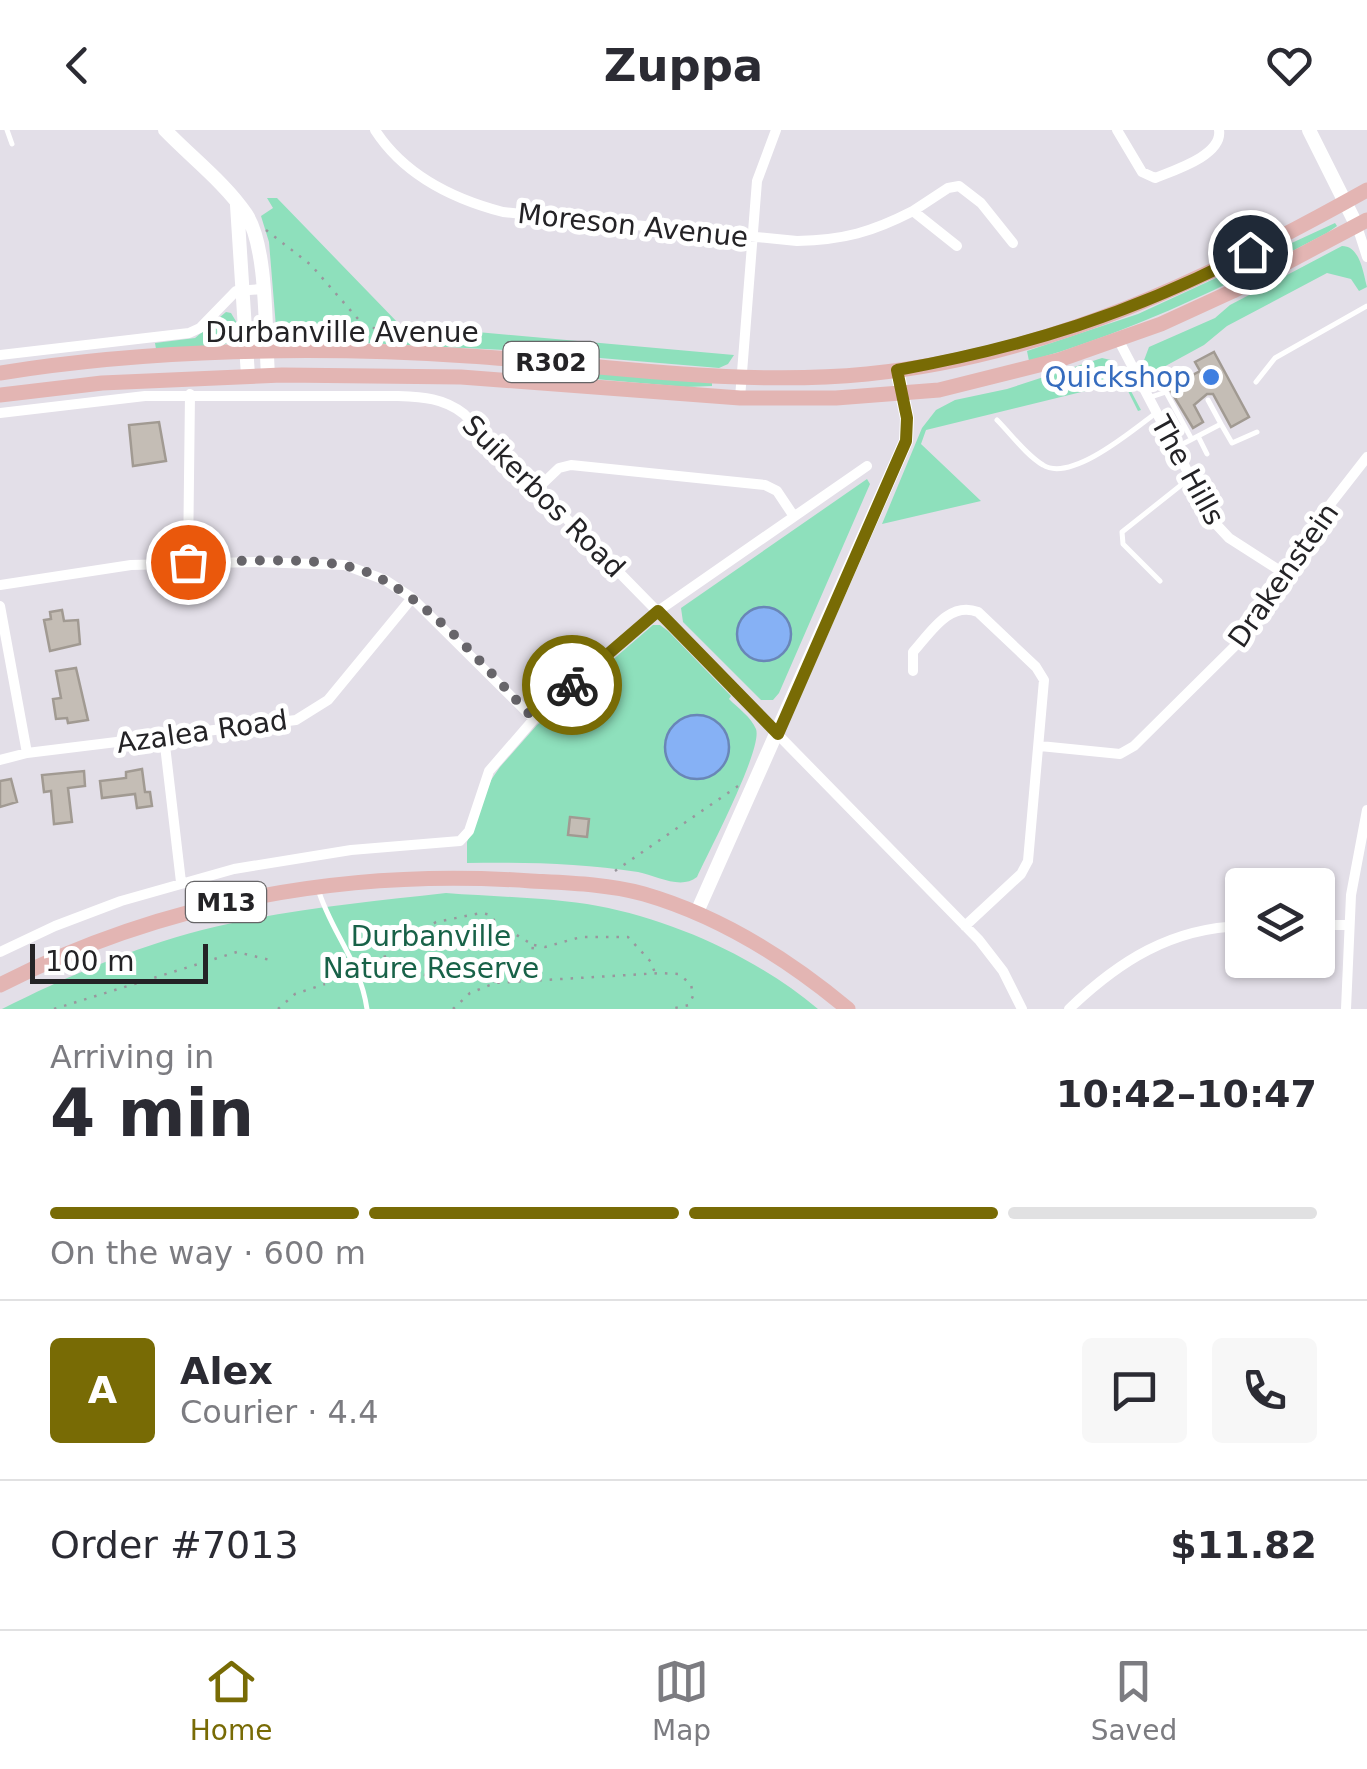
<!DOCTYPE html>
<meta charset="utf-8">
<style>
body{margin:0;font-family:"DejaVu Sans",sans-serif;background:#f7f7f7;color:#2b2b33;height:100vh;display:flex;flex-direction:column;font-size:38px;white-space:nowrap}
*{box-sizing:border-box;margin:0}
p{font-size:32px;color:#7c7c81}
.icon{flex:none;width:55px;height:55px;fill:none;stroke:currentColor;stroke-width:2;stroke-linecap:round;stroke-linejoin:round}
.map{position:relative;height:879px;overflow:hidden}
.panel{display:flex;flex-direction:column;background:#fff;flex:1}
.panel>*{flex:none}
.controls{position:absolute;left:1225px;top:738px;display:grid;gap:20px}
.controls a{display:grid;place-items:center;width:110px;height:110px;border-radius:10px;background:#fff;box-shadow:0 2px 8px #0004;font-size:50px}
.scale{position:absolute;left:30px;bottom:25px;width:178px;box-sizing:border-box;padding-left:10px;border:5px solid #242326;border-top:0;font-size:28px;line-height:35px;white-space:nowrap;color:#242326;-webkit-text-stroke:8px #fff;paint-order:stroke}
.pin{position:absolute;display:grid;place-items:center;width:85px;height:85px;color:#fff;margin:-42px;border:5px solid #fff;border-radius:50%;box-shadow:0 2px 10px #0007}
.courier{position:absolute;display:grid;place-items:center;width:100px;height:100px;margin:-50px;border:8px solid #786b05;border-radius:50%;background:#fff;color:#222;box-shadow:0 2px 12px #0007}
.head em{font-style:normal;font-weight:600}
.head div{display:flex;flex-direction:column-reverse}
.head{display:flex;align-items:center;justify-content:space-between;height:170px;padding:0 50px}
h1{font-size:65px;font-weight:600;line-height:75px}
.bar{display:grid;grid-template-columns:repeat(4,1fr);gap:15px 10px;align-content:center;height:120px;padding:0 50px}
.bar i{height:12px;border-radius:8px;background:#e1e1e2}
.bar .active{background:#786b05}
.bar p{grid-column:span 4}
.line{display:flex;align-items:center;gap:25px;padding:0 50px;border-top:2px solid #e1e1e2}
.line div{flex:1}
.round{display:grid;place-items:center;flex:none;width:105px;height:105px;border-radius:10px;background:#f7f7f7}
header{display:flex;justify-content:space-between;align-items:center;height:130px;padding:0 50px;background:#fff;font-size:45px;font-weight:600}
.tab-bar{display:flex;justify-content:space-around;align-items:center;height:140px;border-top:2px solid #e1e1e2;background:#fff;font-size:28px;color:#7c7c81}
.tab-bar a{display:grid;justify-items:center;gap:5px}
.tab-bar .active{color:#786b05}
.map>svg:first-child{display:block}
.green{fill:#8ee0bc}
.water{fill:#86b1f5;stroke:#6986b7;stroke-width:2.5}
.building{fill:#c4bdb5;stroke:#a19a92;stroke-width:2.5}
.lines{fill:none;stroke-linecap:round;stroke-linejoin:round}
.path{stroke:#99969d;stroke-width:2.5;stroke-dasharray:2.5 8;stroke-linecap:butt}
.lane{stroke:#fff;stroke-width:5}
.street{stroke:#fff;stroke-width:10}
.secondary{stroke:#fff;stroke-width:14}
.primary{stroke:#e3b5b3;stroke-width:15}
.done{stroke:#67656a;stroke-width:10;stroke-dasharray:0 18}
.route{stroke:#786b05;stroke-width:12}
.shop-dot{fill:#3f7fe0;stroke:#fff;stroke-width:4}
.labels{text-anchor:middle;stroke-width:10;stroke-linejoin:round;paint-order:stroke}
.shield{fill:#fff;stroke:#666567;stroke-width:2.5}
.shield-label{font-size:25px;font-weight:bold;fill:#242326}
.street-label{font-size:28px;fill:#242326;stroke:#fff}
.shop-label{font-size:28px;fill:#366cbe;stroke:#fff;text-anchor:end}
.park-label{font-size:28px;fill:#186248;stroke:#fff}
</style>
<header><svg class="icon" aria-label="back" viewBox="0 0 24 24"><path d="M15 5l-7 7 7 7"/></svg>Zuppa<svg class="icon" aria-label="heart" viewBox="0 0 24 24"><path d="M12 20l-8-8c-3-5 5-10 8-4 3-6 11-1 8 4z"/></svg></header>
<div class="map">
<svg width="1367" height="879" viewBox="0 0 1367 879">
<rect width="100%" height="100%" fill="#e3dfe8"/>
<path class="green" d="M267,68H277L400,195L734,225L728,234L719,238L505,220L346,212L340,207H284L276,197L269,112L261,86L273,78Z
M1335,93L1337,96L1327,103C1230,154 1135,201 1029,231L1027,221L1138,184Z
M1342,116C1360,116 1363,142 1367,157L1359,161L1351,149L1327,143L1227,196L1204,215L1160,239L1162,244L1157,247L1155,258L1143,233L1149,217L1215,188L1230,175Z
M226,182L231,183L237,193L232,210L224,215L156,219L155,213L195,208Z
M1102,228L1115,231L1141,280L1138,281L1127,259L1114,254L926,300L921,314L981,371L882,394L922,298L936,280L955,270L1007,259Z
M550,239L712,252V256L686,257L549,245Z
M867,349L870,354L779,563L773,570H761L683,492L681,478Z
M653,495H660L668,501L731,566L729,569C738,578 751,587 756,599C763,619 708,723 697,747C681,760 657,746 638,742C581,733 525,732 467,733V712L491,650L500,637L537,595Z
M446,763C496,767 549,767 598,776C674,790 759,829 818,879H2C66,847 132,818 202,800C281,780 365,772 446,763Z"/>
<path class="water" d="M737 504a27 27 0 1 1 54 0a27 27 0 1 1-54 0Z
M665 617a32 32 0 1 1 64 0a32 32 0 1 1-64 0Z"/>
<path class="building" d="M1214,222L1249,287L1231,297L1213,264H1207L1194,275L1203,292L1193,298L1163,248L1176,242L1181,251L1200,241L1195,232Z
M159,292L166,331L133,336L129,295Z
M62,480L64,491L78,490L80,514L50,521L44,490L51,489L50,482Z
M76,538L88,590L68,593L67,588L56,589L53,569L61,568L56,541Z
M142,639L145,662H150L152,676L137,678L135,664L102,668L100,651L126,648V642Z
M84,641L85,656L68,658L72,692L54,694L51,661L44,662L42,645Z
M11,649L17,672L0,677V651Z
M570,687L589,689L587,707L568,705Z"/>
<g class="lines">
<path class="path" d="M266,100L311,135L365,197L409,202
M615,741L738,656
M534,815L545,817L581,807H628L651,832L655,843
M495,853V843L481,832L424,845L391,844L378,807L406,812L436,792L481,783L491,785L501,802L515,804L533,815L529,851
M54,879L237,822L274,831
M278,879L295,864L325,854
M453,879L470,863L495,853L661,843L678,844L691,854L693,866L689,875L670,879"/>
<path class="lane" d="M7,0L12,14
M1256,252L1275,228L1367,176
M1151,267L1166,262L1191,308
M997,290C1011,304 1026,325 1043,335C1071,353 1133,300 1156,283
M1221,294L1232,313L1257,302
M1198,306L1207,324
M1177,317L1221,294L1208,270
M1160,451L1123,414L1122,402L1190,348
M318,759C331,802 360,831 367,879"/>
<path class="street" d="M375,0C404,45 453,69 503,82L797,111C844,110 872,102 913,81L957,116
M1117,0L1142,42L1155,48C1175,40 1223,25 1219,0
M913,81L948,58L959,56L981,73L1013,113
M1357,96L1367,127
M1119,211L1214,392L1229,408L1285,444
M0,225L189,203L200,198L236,161L262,159
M740,268L757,51L776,0
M0,283L145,266H398C423,267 444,268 464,284L979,810L1003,841L1022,879
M537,359L559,338L571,335L765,355L777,361L793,385
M188,432L190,264
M0,455L131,435L255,432L345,435L385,450L412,468L534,589
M0,476L27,623
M913,541V522C931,502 949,471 978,482L1036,537L1044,550L1028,731L1021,744L965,796
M164,607L181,752
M1040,616L1120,624L1134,616L1245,506L1332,372L1367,327
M0,630L27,623L296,590L328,570L412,468
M1318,795H1348
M0,822L55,796L121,771L234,739L351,720L460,711L469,701L489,641L534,589L658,481L867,336
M1069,879C1119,831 1171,798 1242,796
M1346,879L1351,765L1367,680"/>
<path class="secondary" d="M165,0C191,27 225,53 246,84C268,117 265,204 268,245
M1309,0L1357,96
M237,75L248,246
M697,782L906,311L907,288L897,240"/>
<path class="primary" d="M0,243C149,219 317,216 468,226C599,234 735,257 867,244C1049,226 1210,148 1367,60
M0,265L102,253L282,245L461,247L740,268H836L939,260L1059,230L1161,194L1233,161L1367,90
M0,855C164,771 347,738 531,751C569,753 607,754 644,764C720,786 788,829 848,879"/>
</g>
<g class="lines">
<path class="done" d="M188,432C236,432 305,426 351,437C417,453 487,540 534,589L572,555"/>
<path class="route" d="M572,555L658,481L778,604L906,311L907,288L897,240C1025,217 1134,183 1250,122"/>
</g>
<circle class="shop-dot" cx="1211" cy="247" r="10"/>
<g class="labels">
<g class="shield">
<rect x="503.5" y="212" width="95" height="40" rx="8"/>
<rect x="186" y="752" width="80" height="40" rx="8"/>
</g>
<g class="shield-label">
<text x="551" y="241">R302</text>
<text x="226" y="781">M13</text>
</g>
<g class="street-label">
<text transform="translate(633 95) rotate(6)" y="10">Moreson Avenue</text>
<text x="342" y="212">Durbanville Avenue</text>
<text transform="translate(1188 340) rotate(61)" y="10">The Hills</text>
<text transform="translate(544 366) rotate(45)" y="10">Suikerbos Road</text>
<text transform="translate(1283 445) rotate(-55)" y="10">Drakenstein</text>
<text transform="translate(202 601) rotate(-8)" y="10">Azalea Road</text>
</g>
<g class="shop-label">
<text x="1191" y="257">Quickshop</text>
</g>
<g class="park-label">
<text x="431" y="816">Durbanville<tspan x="431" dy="32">Nature Reserve</tspan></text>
</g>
</g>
</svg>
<div class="controls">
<a><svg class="icon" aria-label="layers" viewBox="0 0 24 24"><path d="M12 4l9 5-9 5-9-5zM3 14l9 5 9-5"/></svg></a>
</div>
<div class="scale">100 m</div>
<div class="pin" style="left:188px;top:432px;background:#ea580c"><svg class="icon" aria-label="bag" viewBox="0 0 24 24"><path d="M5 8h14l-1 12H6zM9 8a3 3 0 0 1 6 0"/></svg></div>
<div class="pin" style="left:1250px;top:122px;background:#1f2937"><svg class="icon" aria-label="home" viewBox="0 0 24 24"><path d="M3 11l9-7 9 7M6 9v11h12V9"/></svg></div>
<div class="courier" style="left:572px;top:555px"><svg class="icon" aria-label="bike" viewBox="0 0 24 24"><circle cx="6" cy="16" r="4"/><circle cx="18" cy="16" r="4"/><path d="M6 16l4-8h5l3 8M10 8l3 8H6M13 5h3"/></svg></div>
</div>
<section class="panel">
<div class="head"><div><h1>4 min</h1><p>Arriving in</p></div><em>10:42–10:47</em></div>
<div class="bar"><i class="active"></i><i class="active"></i><i class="active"></i><i></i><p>On the way · 600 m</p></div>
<div class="line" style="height:180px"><b class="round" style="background:#786b05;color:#fff">A</b><div><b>Alex</b><p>Courier · 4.4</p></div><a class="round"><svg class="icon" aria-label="chat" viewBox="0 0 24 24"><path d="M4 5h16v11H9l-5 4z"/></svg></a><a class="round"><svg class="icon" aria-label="phone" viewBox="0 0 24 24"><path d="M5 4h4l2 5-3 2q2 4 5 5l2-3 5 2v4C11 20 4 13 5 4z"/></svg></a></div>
<div class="line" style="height:130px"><div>Order #7013</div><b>$11.82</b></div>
</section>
<nav class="tab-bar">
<a class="active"><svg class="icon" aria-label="home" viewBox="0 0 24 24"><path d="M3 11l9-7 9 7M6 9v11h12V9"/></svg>Home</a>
<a><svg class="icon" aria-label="map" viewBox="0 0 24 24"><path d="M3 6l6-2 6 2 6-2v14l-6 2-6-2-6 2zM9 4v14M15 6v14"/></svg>Map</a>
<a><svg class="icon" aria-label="saved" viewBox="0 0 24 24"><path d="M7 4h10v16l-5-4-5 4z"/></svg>Saved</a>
</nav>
